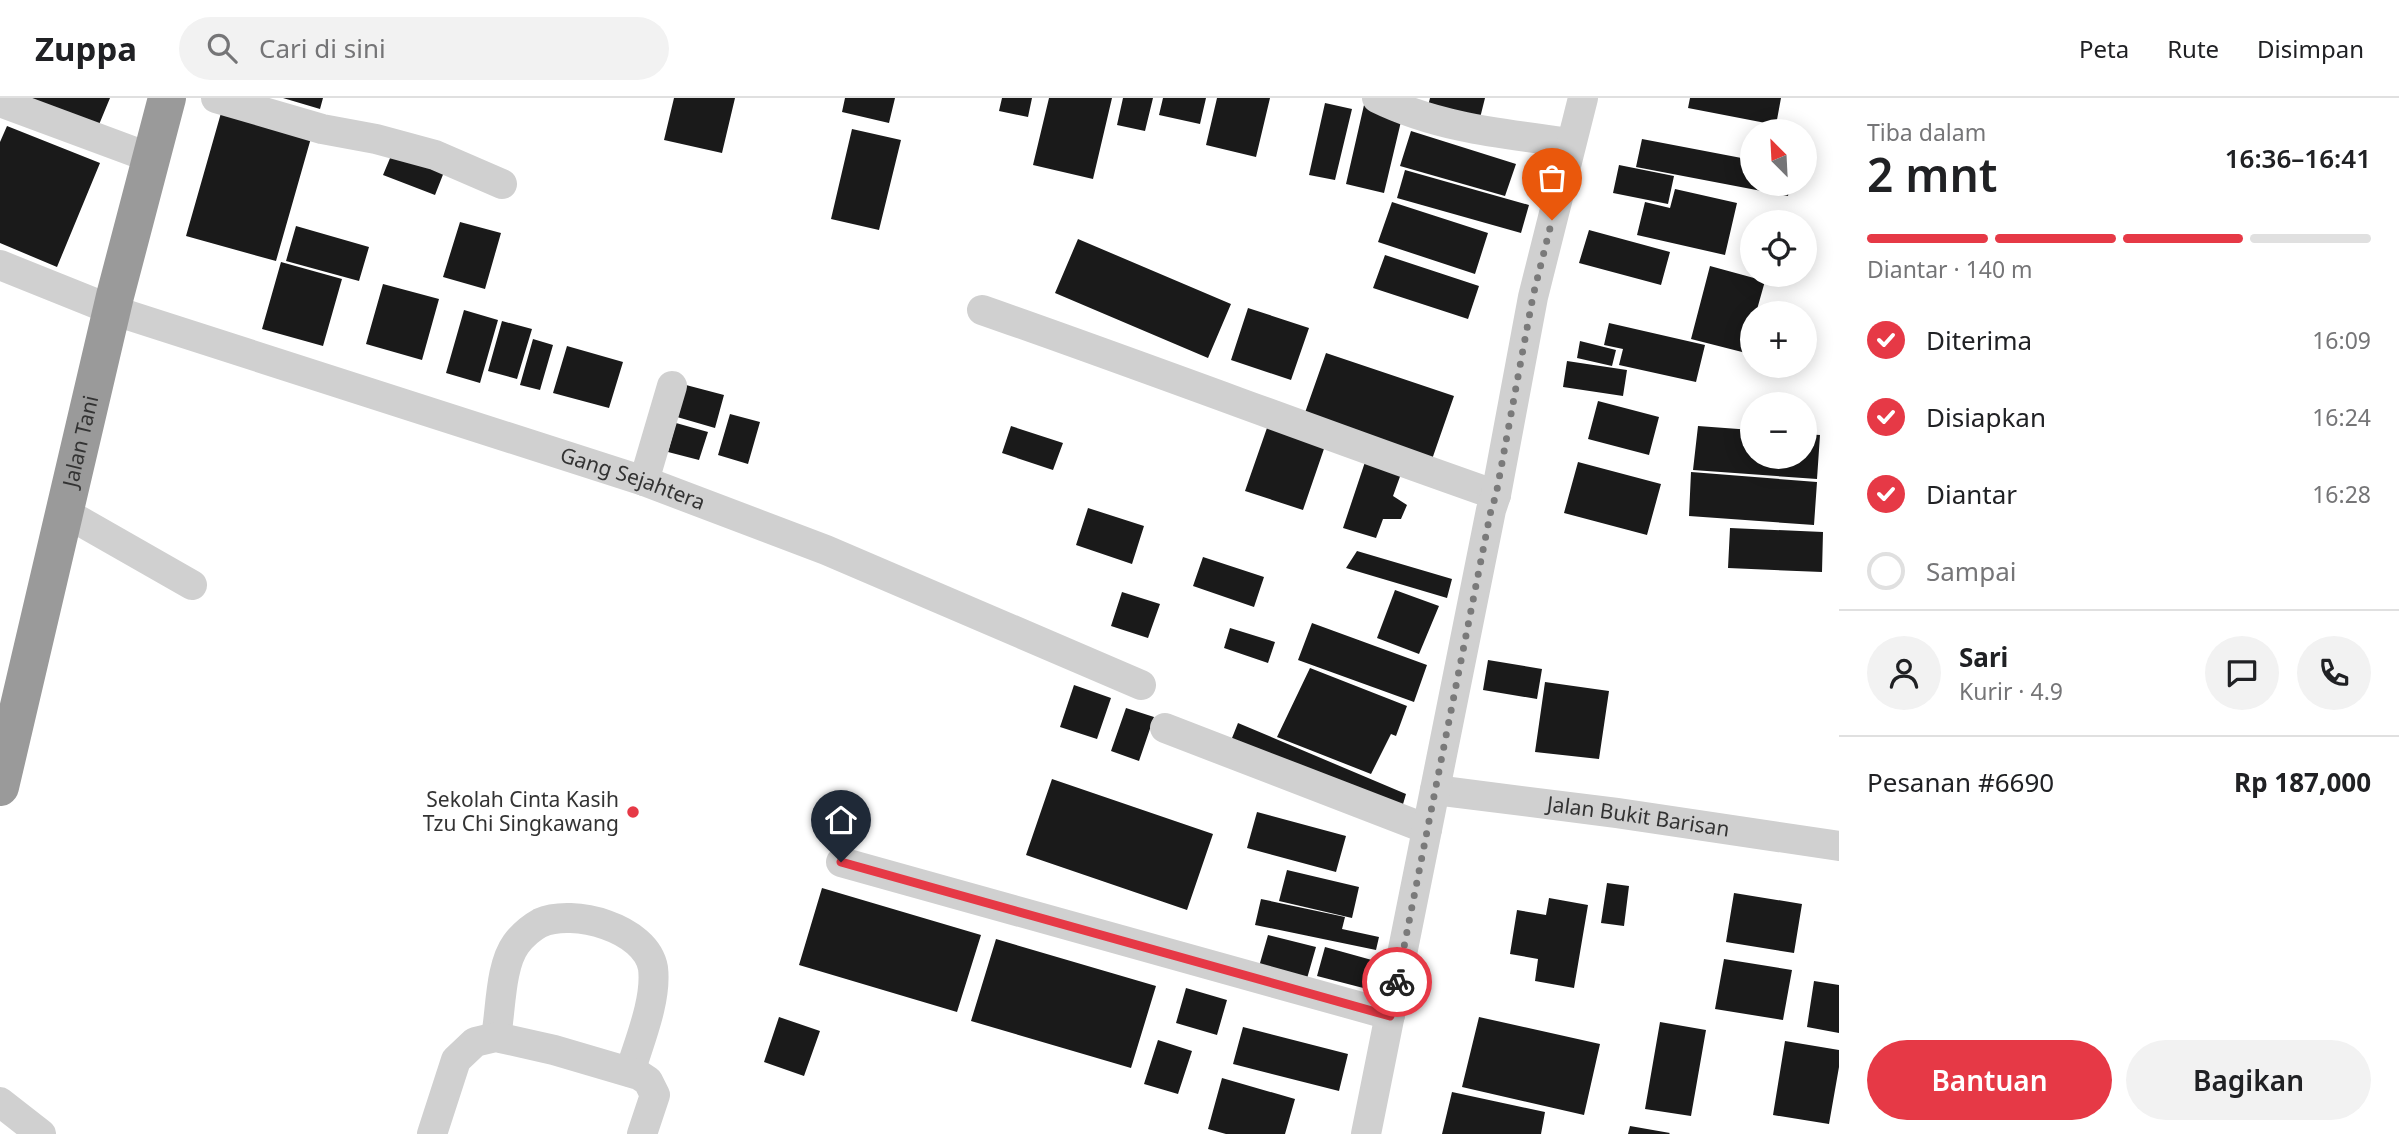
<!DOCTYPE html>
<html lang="id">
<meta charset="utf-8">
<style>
body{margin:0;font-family:"Noto Sans",sans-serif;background:#f2f2f2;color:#202124;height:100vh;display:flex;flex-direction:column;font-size:26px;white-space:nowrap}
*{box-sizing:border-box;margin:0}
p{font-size:23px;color:#757577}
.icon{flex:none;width:38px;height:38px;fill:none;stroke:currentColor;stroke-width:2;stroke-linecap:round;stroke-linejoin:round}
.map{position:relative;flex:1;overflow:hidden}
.panel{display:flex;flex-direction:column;background:#fff;width:560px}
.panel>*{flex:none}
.needle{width:46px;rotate:336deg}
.fabs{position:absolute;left:1740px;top:21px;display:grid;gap:14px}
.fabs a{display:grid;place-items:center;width:77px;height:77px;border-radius:50%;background:#fff;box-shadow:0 4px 18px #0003;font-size:35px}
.pin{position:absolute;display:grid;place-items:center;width:60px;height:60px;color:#fff;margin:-72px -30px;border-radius:50% 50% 50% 0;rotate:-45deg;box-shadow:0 0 7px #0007}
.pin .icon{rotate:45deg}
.courier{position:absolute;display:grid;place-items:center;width:70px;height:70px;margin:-35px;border:5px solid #e63946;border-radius:50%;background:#fff;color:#222;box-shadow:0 2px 9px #0007}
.headline em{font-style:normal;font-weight:600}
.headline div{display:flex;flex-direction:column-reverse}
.headline{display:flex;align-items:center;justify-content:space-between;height:119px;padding:0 28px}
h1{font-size:46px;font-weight:600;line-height:52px}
.bar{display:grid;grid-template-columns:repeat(4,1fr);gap:10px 7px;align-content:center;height:84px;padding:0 28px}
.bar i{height:9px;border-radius:5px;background:#e0e0e0}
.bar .current{background:#e63946}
.bar p{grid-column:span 4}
.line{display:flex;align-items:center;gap:18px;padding:0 28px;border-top:2px solid #e0e0e0}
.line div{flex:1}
.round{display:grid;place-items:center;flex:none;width:74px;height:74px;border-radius:37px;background:#f2f2f2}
ol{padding:0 28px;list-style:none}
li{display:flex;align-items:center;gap:21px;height:77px}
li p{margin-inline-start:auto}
li .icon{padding:7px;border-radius:50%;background:#e63946;color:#fff;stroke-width:4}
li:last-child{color:#757577}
li i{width:38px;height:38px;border:4px solid #e0e0e0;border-radius:50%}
.primary-button{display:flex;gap:14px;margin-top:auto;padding:14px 28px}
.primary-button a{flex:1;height:80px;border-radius:42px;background:#e63946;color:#fff;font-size:28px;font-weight:600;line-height:80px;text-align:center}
.primary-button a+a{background:#f2f2f2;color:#202124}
header{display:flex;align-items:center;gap:42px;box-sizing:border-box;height:98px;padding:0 35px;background:#fff;border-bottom:2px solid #e0e0e0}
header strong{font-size:33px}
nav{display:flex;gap:38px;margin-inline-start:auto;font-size:24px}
.search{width:490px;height:63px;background:#f2f2f2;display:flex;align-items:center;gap:18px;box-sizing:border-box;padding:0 24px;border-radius:38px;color:#757577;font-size:26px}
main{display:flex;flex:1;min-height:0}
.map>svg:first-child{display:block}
.building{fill:#1a1a1a}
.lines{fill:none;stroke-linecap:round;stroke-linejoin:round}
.minor{stroke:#d0d0d0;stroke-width:30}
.highway{stroke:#9a9a9a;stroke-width:38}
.done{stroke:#7a7a7a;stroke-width:7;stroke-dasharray:0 12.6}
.route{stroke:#e63946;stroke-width:9}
.poi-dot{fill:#e63946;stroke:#fff;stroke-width:2.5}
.labels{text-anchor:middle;stroke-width:7;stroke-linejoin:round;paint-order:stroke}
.street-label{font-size:21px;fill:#333;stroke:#fff}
.poi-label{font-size:21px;fill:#333;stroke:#fff;text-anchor:end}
</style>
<header>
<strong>Zuppa</strong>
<div class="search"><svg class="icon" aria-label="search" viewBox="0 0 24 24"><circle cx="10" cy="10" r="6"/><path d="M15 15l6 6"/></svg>Cari di sini</div>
<nav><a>Peta</a><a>Rute</a><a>Disimpan</a></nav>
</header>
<main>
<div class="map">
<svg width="1839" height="1036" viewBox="0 0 1839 1036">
<rect width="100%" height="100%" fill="#fff"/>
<path class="building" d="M26,0H110L98,29Z
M283,0H323L320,11Z
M674,0H735L722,55L664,42Z
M845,0H895L889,25L842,14Z
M1002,0H1032L1028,19L999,13Z
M1049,0H1112L1093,81L1033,67Z
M1123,0H1153L1145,33L1117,27Z
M1163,0H1206L1200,26L1159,17Z
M1217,0H1270L1256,59L1206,47Z
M1430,0H1485L1479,24L1427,12Z
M1690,0H1781L1776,27L1688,10Z
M1325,5L1352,11L1335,82L1309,77Z
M1364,7L1403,15L1384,95L1346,86Z
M221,15L311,40L276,163L186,138Z
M7,28L100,65L57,169L0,145V44Z
M852,31L901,42L879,132L831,121Z
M1411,33L1516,66L1505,98L1400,68Z
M1642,41L1752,62V86H1790L1788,98L1636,69Z
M393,53L444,74L435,97L383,77Z
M1619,67L1674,78L1668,106L1613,95Z
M1405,72L1529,107L1521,135L1397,100Z
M1675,91L1737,105L1725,157L1637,137L1645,104L1670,110Z
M1392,104L1488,135L1475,176L1378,144Z
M460,124L501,135L485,191L443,179Z
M296,128L369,149L359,183L286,163Z
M1589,132L1670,154L1661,187L1579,165Z
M1078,141L1231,206L1208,260L1055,195Z
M1385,157L1479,188L1468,221L1373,190Z
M281,164L342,181L323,248L262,231Z
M1710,168L1765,183L1756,215H1752V233L1746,255L1691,241Z
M383,186L439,201L422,262L366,246Z
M1248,210L1309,230L1291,282L1231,262Z
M464,212L498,222L480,285L446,275Z
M502,223L532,231L517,281L488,273Z
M1609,225L1705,247L1696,284L1619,267L1623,251L1604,247Z
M533,241L553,247L540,292L520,287Z
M1580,243L1616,252L1612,268L1577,260Z
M567,248L623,264L609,310L553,295Z
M1326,255L1454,298L1429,370L1301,326Z
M1567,263L1627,272L1623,298L1563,289Z
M686,287L724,297L715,330L677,319Z
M1598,303L1659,319L1649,357L1588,341Z
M730,316L760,324L748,366L718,357Z
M676,325L708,334L699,362L668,354Z
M1268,327L1326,345L1303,412L1245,393Z
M1011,328L1063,345L1053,372L1002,355Z
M1698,328L1752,332V359H1804V336L1820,337L1817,381L1693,372Z
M1366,361L1402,373L1393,398L1407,407L1401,421H1383L1376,440L1343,430Z
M1578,364L1661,386L1647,437L1564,415Z
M1691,374L1817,384L1814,427L1689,418Z
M1088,410L1144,428L1132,466L1076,447Z
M1730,430L1823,434L1822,474L1728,470Z
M1357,453L1452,481L1447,500L1346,470Z
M1203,459L1264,479L1254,509L1193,488Z
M1395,492L1439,508L1419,556L1377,540Z
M1122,494L1160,506L1148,540L1111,528Z
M1312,525L1427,567L1414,604L1298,562Z
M1230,530L1275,544L1268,565L1224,550Z
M1488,562L1542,571L1537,601L1483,592Z
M1310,570L1407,608L1396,638L1391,636L1371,676L1277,639Z
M1545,584L1609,593L1599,661L1535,654Z
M1074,587L1111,600L1097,641L1060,629Z
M1126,610L1154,619L1139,663L1111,653Z
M1238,625L1406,696L1401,713L1230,645Z
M1052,681L1213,736L1187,812L1026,757Z
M1257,714L1346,738L1336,774L1247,750Z
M1287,772L1359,789L1352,820L1279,803Z
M1607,785L1629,788L1624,828L1601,825Z
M822,790L981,837L957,914L799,867Z
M1734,795L1802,806L1794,855L1726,844Z
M1549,800L1588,807L1574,890L1535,883L1538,861L1510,856L1517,812L1546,817Z
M1261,801L1345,819L1342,831L1379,839L1376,852L1255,827Z
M1268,837L1316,849L1306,884L1258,872Z
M996,841L1156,888L1131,970L971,923Z
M1325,849L1379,864L1371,892L1317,878Z
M1724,861L1792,872L1783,922L1715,911Z
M1814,883L1839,887V935L1807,929Z
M1186,890L1227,902L1217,937L1176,925Z
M779,919L820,933L804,978L764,964Z
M1479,919L1600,946L1584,1017L1462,989Z
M1660,924L1706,932L1691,1018L1645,1011Z
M1243,929L1348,956L1339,993L1233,966Z
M1158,942L1192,953L1178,996L1144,986Z
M1785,943L1839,952V969L1829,1026L1773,1017Z
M1222,980L1295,1001L1285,1036H1226L1208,1031Z
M1452,994L1545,1014L1541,1036H1442Z
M1630,1028L1670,1035L1669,1036H1628Z"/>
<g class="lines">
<g class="minor">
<path d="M216,0L322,31L376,41L435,57L502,86"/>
<path d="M1377,0C1438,30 1505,36 1571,45"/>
<path d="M0,4L151,60"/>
<path id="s1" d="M0,167L112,212L644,383L826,452L1141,587"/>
<path d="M982,212C1154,272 1324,337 1496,397"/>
<path d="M644,383L672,288"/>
<path d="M64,414L192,487"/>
<path d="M1165,630L1427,731"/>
<path id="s2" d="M1435,692L1617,715L1839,748"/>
<path d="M841,764L1390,917"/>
<path d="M496,939C501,911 500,868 516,846C522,838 531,830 540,825C573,810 646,830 653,870C657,902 639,944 630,974"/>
<path d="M0,1004L41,1036"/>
<path d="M432,1036L456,962L475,944L496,939L554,952L639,977L648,983L655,997L642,1036"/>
<path d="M1366,1036L1491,412L1496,397L1533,199L1583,0"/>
</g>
<path class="highway" id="s3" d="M0,689L115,198L167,0"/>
</g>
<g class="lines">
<path class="done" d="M1397,884L1491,412L1496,397L1533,198L1552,122"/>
<path class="route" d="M841,764L1390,918L1397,884"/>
</g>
<circle class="poi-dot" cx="633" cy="714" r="7"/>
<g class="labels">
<g class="street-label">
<text dy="7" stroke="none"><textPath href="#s3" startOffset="355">Jalan Tani</textPath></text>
<text dy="7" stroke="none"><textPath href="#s1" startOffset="668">Gang Sejahtera</textPath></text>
<text dy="7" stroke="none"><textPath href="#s2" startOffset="205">Jalan Bukit Barisan</textPath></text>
</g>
<g class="poi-label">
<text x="619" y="709">Sekolah Cinta Kasih<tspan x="619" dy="24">Tzu Chi Singkawang</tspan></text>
</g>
</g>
</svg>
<div class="fabs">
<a><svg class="needle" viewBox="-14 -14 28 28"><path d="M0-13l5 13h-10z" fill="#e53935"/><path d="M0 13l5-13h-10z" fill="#757577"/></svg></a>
<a><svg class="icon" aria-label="locate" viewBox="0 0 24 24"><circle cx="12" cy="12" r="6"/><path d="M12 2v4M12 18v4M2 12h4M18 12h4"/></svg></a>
<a>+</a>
<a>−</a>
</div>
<div class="pin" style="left:1552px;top:122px;background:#ea580c"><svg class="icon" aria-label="bag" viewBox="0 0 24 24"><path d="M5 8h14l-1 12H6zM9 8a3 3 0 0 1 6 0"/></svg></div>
<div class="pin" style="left:841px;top:764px;background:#1f2937"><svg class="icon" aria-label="home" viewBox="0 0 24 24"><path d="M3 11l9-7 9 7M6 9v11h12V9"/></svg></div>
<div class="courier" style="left:1397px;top:884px"><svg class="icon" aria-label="bike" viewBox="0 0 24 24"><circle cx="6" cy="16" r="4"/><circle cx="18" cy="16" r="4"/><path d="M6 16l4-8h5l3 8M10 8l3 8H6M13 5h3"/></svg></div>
</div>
<section class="panel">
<div class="headline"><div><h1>2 mnt</h1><p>Tiba dalam</p></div><em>16:36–16:41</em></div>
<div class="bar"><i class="current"></i><i class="current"></i><i class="current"></i><i></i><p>Diantar · 140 m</p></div>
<ol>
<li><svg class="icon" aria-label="check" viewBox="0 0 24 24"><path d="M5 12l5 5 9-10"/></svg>Diterima<p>16:09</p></li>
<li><svg class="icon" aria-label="check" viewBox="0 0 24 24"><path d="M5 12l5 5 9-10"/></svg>Disiapkan<p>16:24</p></li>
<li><svg class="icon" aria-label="check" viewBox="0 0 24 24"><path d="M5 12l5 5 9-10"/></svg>Diantar<p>16:28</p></li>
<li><i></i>Sampai</li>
</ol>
<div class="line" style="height:126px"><a class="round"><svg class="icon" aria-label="person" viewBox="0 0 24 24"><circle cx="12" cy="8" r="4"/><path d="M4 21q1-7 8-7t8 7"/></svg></a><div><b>Sari</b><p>Kurir · 4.9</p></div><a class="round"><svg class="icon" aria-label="chat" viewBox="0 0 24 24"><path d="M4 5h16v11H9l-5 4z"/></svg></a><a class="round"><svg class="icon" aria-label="phone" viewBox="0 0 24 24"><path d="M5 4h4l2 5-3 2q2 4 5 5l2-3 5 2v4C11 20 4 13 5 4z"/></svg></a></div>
<div class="line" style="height:91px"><div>Pesanan #6690</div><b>Rp 187,000</b></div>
<div class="primary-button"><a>Bantuan</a><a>Bagikan</a></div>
</section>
</main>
